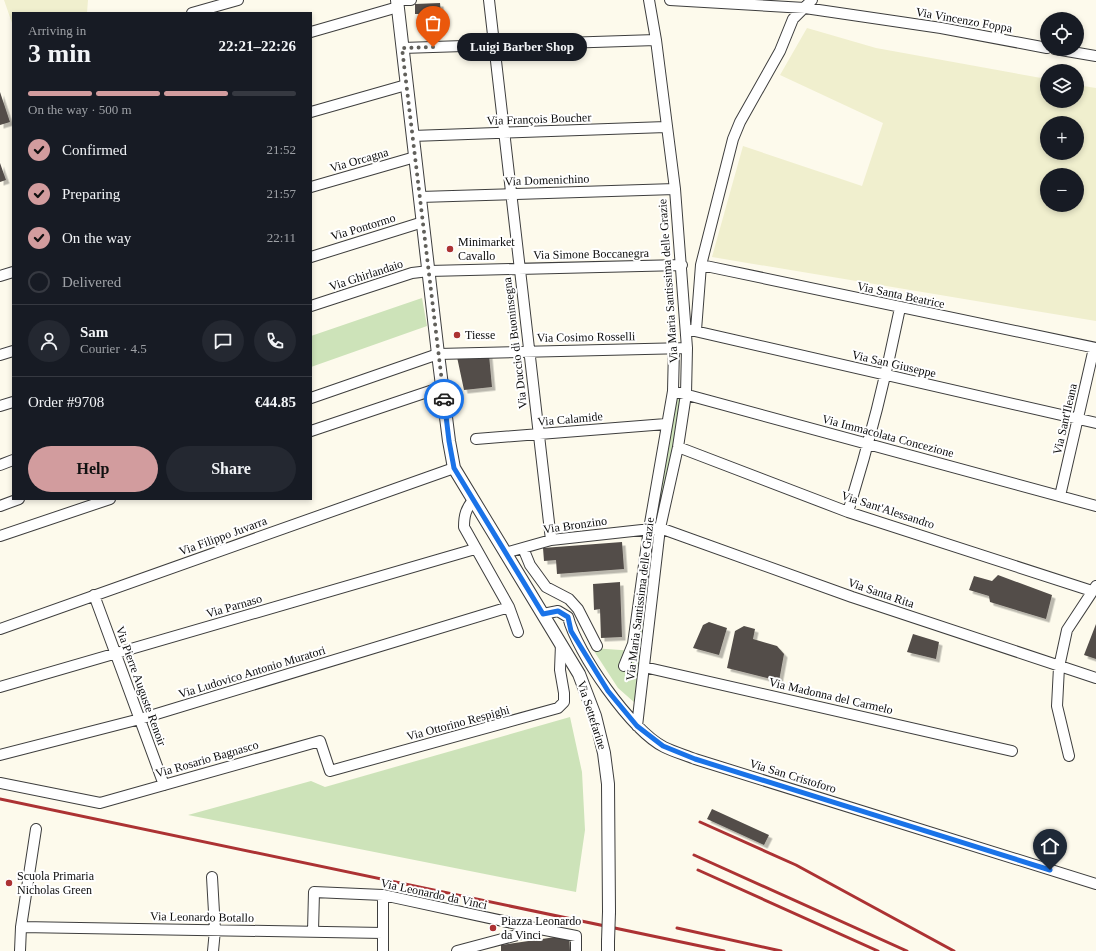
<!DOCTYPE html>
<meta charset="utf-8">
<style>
body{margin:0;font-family:Georgia,serif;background:#242831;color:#f1f3f6;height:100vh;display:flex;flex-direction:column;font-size:15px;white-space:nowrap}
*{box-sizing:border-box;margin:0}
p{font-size:13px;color:#9ea1a6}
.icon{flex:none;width:22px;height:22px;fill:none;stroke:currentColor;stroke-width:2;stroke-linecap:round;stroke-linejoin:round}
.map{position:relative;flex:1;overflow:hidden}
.details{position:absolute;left:12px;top:12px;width:300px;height:488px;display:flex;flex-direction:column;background:#171b24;border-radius:0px;box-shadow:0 2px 6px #0003}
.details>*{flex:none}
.tools{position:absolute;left:1040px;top:12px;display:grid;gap:8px}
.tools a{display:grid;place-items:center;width:44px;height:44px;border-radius:50%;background:#171b24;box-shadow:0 2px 6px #0003;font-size:20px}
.pin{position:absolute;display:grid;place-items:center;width:34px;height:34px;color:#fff;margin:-41px -17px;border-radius:50% 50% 50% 0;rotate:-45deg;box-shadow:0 0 4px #0007}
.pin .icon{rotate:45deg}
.courier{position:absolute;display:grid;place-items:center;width:40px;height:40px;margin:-20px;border:3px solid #1a73e8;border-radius:50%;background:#fff;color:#222;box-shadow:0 1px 5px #0007}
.bubble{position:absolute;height:28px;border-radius:14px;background:#171b24;box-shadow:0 2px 6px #0003;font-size:13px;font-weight:600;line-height:28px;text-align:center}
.head em{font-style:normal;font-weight:600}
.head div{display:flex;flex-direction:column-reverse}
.head{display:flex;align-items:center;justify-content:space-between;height:68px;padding:0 16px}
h1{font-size:26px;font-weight:600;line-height:30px}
.bar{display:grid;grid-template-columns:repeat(4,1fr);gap:6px 4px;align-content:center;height:48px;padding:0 16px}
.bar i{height:5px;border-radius:3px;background:#363941}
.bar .current{background:#d29c9e}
.bar p{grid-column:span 4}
.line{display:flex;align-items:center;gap:10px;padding:0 16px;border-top:1px solid #363941}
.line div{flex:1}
.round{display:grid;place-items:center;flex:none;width:42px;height:42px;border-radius:21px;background:#242831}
ol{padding:0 16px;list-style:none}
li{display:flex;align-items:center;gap:12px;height:44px}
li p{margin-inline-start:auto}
li .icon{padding:4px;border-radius:50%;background:#d29c9e;color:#111;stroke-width:4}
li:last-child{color:#9ea1a6}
li i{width:22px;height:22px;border:2px solid #363941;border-radius:50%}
.button{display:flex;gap:8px;margin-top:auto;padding:8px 16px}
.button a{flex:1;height:46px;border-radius:24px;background:#d29c9e;color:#111;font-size:16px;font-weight:600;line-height:46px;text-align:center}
.button a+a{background:#242831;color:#f1f3f6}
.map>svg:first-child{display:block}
.farmland{fill:#f0efce;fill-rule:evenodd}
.green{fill:#cde3b9}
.building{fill:#534d49;filter:url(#shadow)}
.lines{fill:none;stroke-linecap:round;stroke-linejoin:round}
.minor-casing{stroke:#3e3e3e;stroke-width:12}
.tertiary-casing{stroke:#3e3e3e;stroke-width:14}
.minor{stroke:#fff;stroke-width:10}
.tertiary{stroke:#fff;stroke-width:12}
.rail{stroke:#ac3233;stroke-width:3}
.tertiary-bridge-casing{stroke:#3e3e3e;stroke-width:14;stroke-linecap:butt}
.tertiary-bridge{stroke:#fff;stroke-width:12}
.done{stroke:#605f5a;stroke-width:4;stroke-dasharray:0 7.2}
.route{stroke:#1a73e8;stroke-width:5}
.poi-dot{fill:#ac3233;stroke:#fff;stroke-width:1.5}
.labels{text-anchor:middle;stroke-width:4;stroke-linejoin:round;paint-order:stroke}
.street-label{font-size:12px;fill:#0b0b0b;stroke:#fff}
.poi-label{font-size:12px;fill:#0b0b0b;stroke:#fff;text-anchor:start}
</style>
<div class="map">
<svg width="1096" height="951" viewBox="0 0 1096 951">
<defs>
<filter id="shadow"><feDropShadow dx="3.5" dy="3.5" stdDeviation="0" flood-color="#0004"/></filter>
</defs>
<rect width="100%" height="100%" fill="#fdfaec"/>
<path class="farmland" d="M4,0H88L87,13H13V26Z
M807,28L876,48L1047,79V101H1077V85L1096,88V321L712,257L743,146L862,186L883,123L780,75ZM1047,123H1077V153H1047ZM1047,175H1077V205H1047Z"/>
<path class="green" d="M422,298L427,326L311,367V336Z
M675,396L683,398L659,517L654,515Z
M656,535L635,703L618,688L592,648L635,651L651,536Z
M570,717L582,772L585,830L576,892L188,815L311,781L325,787Z"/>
<path class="building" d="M440,3L441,14H415V4Z
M0,92L10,122L0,125Z
M0,163L6,180L0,182Z
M489,355L492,387L464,390L457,357Z
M622,542L624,569L557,574L556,560L544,561L543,548Z
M998,575L1052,595L1046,619L990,602L989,596L969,590L974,576L992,581Z
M620,582L622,637L601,638L600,609L594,610L593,584Z
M709,622L727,628L719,655L693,648L703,625Z
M1096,624V659L1084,655Z
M744,626L755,629L753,639L777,646L784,654L779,681L727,668L735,631Z
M913,634L939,642L936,659L907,652Z
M712,809L769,835L764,845L707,819Z
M569,935L570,951H501V945Z"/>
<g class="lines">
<defs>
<path id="minor" d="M397,0H411
M489,0L551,540
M670,0L805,8L941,28L1047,48
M192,13L238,0
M311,32L398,7
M402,48L656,40
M1055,49L1096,56
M311,112L406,85
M412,136L666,127
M311,187L415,157
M420,197L675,189
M311,257L423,222
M701,265L1096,348
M0,276L13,272
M311,306L412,273L429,271L682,265
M686,329L1096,423
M696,330L701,265L733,139L740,122L780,51L793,19L812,0
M0,355L13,351
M673,391L1096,506
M311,398L438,354L687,348
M0,406L13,402
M311,431L442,387
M476,439L666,424
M678,447L848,512L1092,591
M0,465L13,460
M1060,496L1094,348
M473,500C466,509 464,515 464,527L509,607L518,632
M0,506L19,499
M848,512C869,444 886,377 900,308
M0,536L110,499
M523,548L530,565L546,587L569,599L578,609L597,646
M505,553L551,540L660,528L852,597L1096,678
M94,595L164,785
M543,614L558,611L568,617C577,653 631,730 664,747C674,752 685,755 695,759L1096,884
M0,629L454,468
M624,666L633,644L649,529L673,391L674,348
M644,667L1012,751
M0,687L475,549
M637,726L660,528L678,447L686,394L687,348L675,189L656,40L649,0
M0,755L140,719L509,607
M1069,756L1057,706L1059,667L1067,630L1096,586
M0,783L100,803L320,741L330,771L558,708L564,702V693L560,670L561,644
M212,877L215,930L213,951
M21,927L383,933
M313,931L314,892L383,895L540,929
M20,951L21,927L36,829
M383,951V895
M457,951L540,929L576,936V951"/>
<path id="tertiary" d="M397,0L438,354L449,441L454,468L579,674L595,716L604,753L608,784L609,912
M608,951V941"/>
</defs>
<use href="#minor" class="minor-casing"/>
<use href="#tertiary" class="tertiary-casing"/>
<use href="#minor" class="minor"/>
<use href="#tertiary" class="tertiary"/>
<path class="rail" d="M0,799L724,951
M700,822L796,865L954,951
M694,855L907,951
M698,870L878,951
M677,928L781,951"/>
<defs>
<path id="tertiary-bridge" d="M608,941L609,912"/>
</defs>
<use href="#tertiary-bridge" class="tertiary-bridge-casing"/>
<use href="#tertiary-bridge" class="tertiary-bridge"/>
</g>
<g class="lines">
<path class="done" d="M433,47L402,48L444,399"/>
<path class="route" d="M444,399L449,441L454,468L543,614L558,611L568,617L571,631L608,691L637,726L663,746L695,759L1050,870"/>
</g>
<g class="poi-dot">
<circle cx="450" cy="249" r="4"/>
<circle cx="457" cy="335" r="4"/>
<circle cx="9" cy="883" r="4"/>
<circle cx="493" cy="928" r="4"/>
</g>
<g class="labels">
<g class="street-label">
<text transform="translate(964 20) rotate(10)" y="4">Via Vincenzo Foppa</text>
<text transform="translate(539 119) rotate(-2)" y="4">Via François Boucher</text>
<text transform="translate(359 160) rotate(-16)" y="4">Via Orcagna</text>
<text transform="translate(547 180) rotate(-2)" y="4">Via Domenichino</text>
<text transform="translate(363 227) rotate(-17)" y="4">Via Pontormo</text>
<text transform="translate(591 254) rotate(-1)" y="4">Via Simone Boccanegra</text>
<text transform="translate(366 275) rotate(-18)" y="4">Via Ghirlandaio</text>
<text transform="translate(668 281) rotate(-94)" y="4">Via Maria Santissima delle Grazie</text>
<text transform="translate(901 295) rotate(12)" y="4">Via Santa Beatrice</text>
<text transform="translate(586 337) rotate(-1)" y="4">Via Cosimo Rosselli</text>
<text transform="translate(515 343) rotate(-97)" y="4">Via Duccio di Buoninsegna</text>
<text transform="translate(894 364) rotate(13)" y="4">Via San Giuseppe</text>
<text transform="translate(570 419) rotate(-5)" y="4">Via Calamide</text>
<text transform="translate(1065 419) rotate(-77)" y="4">Via Sant'Ileana</text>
<text transform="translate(888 436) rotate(15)" y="4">Via Immacolata Concezione</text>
<text transform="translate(888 510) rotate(18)" y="4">Via Sant'Alessandro</text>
<text transform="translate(575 525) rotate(-8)" y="4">Via Bronzino</text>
<text transform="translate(223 536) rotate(-20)" y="4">Via Filippo Juvarra</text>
<text transform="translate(881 593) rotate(19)" y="4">Via Santa Rita</text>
<text transform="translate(640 599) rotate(-83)" y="4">Via Maria Santissima delle Grazie</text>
<text transform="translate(234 606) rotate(-16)" y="4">Via Parnaso</text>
<text transform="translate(252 672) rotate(-17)" y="4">Via Ludovico Antonio Muratori</text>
<text transform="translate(141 686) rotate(70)" y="4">Via Pierre Auguste Renoir</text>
<text transform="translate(831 696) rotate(13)" y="4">Via Madonna del Carmelo</text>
<text transform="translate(592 715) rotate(72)" y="4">Via Settefarine</text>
<text transform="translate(458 723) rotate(-15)" y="4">Via Ottorino Respighi</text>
<text transform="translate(207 759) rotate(-16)" y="4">Via Rosario Bagnasco</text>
<text transform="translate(793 776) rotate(17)" y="4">Via San Cristoforo</text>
<text transform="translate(434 894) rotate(12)" y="4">Via Leonardo da Vinci</text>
<text transform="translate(202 917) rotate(1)" y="4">Via Leonardo Botallo</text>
</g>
<g class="poi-label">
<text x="458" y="246">Minimarket<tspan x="458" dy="14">Cavallo</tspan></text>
<text x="465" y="339">Tiesse</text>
<text x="17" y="880">Scuola Primaria<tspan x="17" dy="14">Nicholas Green</tspan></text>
<text x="501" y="925">Piazza Leonardo<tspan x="501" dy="14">da Vinci</tspan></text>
</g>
</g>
</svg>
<div class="tools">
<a><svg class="icon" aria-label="locate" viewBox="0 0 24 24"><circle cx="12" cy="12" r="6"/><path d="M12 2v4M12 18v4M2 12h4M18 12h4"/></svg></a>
<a><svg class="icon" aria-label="layers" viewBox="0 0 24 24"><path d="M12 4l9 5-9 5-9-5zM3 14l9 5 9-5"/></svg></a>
<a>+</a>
<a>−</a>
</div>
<div class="pin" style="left:433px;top:47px;background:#ea580c"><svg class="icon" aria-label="bag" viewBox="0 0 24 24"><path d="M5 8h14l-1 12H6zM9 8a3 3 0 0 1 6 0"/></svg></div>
<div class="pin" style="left:1050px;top:870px;background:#1f2937"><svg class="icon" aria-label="home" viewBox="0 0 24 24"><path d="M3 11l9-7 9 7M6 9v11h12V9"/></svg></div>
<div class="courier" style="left:444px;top:399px"><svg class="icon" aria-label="car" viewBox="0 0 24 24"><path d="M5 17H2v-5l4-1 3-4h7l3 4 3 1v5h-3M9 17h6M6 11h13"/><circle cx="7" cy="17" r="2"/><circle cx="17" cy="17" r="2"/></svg></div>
<div class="bubble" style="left:457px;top:33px;width:130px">Luigi Barber Shop</div>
<section class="details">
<div class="head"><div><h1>3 min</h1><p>Arriving in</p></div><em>22:21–22:26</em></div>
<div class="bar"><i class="current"></i><i class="current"></i><i class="current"></i><i></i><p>On the way · 500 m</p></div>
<ol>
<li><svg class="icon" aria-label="check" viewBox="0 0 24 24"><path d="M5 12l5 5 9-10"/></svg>Confirmed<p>21:52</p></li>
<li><svg class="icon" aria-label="check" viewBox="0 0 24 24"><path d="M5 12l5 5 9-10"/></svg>Preparing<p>21:57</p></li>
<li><svg class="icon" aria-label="check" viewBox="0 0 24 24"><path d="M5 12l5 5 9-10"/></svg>On the way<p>22:11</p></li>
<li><i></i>Delivered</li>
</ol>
<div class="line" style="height:72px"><a class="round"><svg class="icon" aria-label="person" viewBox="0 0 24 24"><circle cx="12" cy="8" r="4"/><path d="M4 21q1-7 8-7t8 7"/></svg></a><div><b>Sam</b><p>Courier · 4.5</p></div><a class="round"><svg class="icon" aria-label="chat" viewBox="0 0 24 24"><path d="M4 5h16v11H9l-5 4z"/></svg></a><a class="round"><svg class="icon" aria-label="phone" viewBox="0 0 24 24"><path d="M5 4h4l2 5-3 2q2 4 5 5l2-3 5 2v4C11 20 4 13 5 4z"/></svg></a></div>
<div class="line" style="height:52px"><div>Order #9708</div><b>€44.85</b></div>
<div class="button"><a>Help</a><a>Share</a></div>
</section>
</div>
